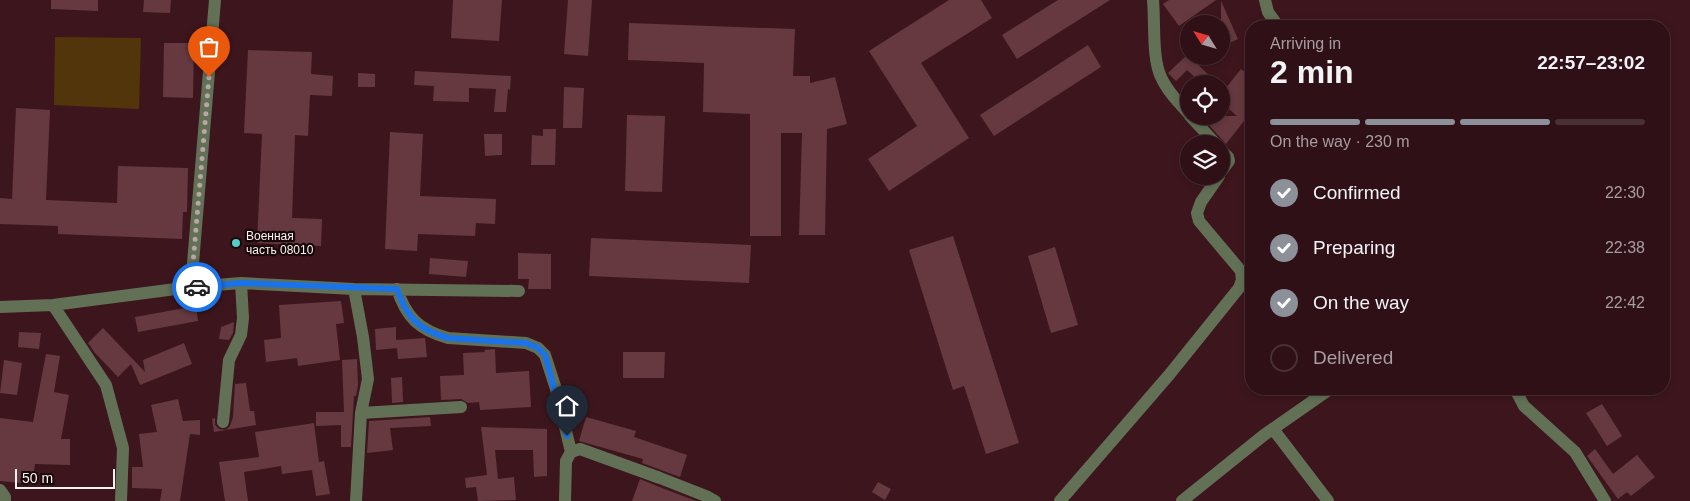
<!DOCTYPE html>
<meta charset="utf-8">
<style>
body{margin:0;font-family:Arial,sans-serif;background:#36191f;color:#f1f3f6;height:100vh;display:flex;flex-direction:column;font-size:19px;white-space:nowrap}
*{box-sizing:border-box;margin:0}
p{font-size:16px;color:#a79da1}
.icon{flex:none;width:28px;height:28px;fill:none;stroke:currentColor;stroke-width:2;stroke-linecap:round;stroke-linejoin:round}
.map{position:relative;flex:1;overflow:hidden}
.sheet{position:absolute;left:1245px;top:20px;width:425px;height:375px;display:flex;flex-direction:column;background:#2e1016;border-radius:20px;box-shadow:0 2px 8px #0003,0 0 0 1px #493035}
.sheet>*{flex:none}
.needle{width:32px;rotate:307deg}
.tools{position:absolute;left:1180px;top:15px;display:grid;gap:10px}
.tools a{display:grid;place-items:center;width:50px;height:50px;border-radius:50%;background:#2e1016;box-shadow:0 2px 8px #0003,0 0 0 1px #493035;font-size:25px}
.scale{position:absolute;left:15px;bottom:12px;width:100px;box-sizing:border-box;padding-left:5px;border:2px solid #fcf1f2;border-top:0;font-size:14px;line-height:18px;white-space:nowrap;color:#fcf1f2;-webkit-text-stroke:4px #19080a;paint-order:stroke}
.pin{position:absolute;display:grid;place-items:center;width:42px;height:42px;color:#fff;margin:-51px -21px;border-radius:50% 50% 50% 0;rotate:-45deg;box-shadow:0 0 5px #0007}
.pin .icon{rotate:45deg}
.courier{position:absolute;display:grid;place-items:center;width:50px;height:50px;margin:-25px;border:4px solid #1a73e8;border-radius:50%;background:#fff;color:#222;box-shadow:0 1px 6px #0007}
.summary em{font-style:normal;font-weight:700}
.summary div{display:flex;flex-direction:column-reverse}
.summary{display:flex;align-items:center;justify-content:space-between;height:85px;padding:0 25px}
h1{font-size:32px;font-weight:700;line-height:38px}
.bar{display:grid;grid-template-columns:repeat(4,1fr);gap:8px 5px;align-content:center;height:60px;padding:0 25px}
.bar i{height:6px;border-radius:4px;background:#493035}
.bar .active{background:#8c9099}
.bar p{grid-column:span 4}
ol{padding:0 25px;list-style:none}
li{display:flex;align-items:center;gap:15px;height:55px}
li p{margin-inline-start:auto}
li .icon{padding:5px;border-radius:50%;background:#8c9099;color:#fff;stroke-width:4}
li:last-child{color:#a79da1}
li i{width:28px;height:28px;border:2px solid #493035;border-radius:50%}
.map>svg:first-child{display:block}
.green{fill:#52350a}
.building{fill:#65393f}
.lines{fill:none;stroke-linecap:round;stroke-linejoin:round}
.street{stroke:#627156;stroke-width:12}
.done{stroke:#b9a4a7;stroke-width:5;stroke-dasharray:0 9}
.route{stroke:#1a73e8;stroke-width:6}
.poi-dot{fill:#54cdc8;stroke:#19080a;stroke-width:2}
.labels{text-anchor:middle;stroke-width:4.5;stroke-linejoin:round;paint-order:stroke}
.poi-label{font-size:12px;fill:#fcf1f2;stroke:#19080a;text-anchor:start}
</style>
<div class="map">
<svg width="1690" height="501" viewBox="0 0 1690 501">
<rect width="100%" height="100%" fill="#3d161d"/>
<path class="green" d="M55,37L141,38L139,109L54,105Z"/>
<path class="building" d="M51,0H98V11L51,9Z
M144,0H171L170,13L143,12Z
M453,0H502L499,41L451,38Z
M568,0H592L588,56L564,54Z
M949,0H981L992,18L921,63L969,138L889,191L868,159L917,126L869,51Z
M1058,0H1110L1017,59L1002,35Z
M1169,0H1216L1179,26L1163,4Z
M1221,1L1238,39L1221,47Z
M629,23L795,29L793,76H810V83L835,77L847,124L827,129L825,235H799L802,133H781V236H750V114L703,112L704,63L628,60Z
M164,43H194L193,98L163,97Z
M1088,45L1101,67L994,136L980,115Z
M248,50L312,52L311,74L333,76L332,96L310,95L308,136L295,135L292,218L322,219L321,246L257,243L262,134L244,133Z
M1188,54L1189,56L1218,84H1202L1187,70L1176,81L1168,73Z
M1241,69L1251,77V115L1245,123L1244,121L1226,144L1208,124L1214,116H1237L1221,102V94Z
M415,71L511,76L510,90L508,89L506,112H494L496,89L469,88V102L433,101L434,86L414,85Z
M358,73L375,74V87H358Z
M564,87L584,88L582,128H563Z
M16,108L50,110L46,200L117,203L118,166L188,168L187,212H183L182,239L58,234V226L0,224V198L12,199Z
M627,115L665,116L662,192L625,191Z
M543,129H556L555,165H531L532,135L543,136Z
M390,132L423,134L420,196L496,199L495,224L476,223L475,236L418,234L417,251L385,249Z
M484,134H502V155L485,156Z
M953,236L1019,443L986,454L964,386L953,390L909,250Z
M591,238L751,245L749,283L589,276Z
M1055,247L1078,325L1051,333L1028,256Z
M518,253L551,254V289H528L529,279H518Z
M430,258L468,261L466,277L429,274Z
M341,301L344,323L336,324L340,360L298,366L297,358L266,362L264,340L281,338L279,305Z
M196,306L198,321L138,332L135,317Z
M234,322L233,333L229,340L219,339L221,327Z
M396,327V340L425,338L427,357L398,359L397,348L376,350L375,329Z
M103,328L145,372L143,360L184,343L192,364L140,385L131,364L118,377L95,353L88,343Z
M19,332L41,333L39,349L18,347Z
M495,349L496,373L529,371L531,407L480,410L479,402L468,403L461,399L441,400L440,376L464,375L463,353L485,352L484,350Z
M623,352H665L664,378H623Z
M46,354L60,356L54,392L69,395L61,439H70V465L35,464L32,484L0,481V418L33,422Z
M357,359L358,385L356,396H354L351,447H341V425L316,426V412H344L342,360Z
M4,360L22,363L17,395L0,393Z
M402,377L403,402L392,403L391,378Z
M246,383L250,411H254L256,425L214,432L212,419L215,418V425L219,429L226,430L230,426L233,417L235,384Z
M178,399L183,421L200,420V435L190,434L180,501H160L162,489L132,488V467H143L139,434L157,432L151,405Z
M1602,404L1622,436L1607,446L1586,413Z
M430,417L431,426L390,428L393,450L367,453L369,421Z
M586,417L636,431L634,437L687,455L680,477L642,463L643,459L579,441Z
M314,423L319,462L324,461L330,494L316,496L312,470L282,474L281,466L244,472L248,501H225L219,462L259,457L255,432Z
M481,427L547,429V476L534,477L533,450H495L498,479L514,477L516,500L478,501L476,487L466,488L465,478L487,475Z
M1595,449L1613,474L1637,455L1655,477L1631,496L1627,492L1618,499L1587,456Z
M640,479L657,486L696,501H632Z
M878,482L891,489L885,500L872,492Z"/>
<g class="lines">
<path class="street" d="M1153,0C1155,21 1152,59 1161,77C1167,91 1179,103 1189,114
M1265,0L1268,12L1278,26
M1190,116L1216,144
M1221,150L1228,157L1229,161L1221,172
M191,287L215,0
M354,289L363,337L368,379L361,413L356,501
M397,289C406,317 419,330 448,338L526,343L538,348L545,355L556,389L571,452
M53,305L106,385L123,448L121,501
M0,307L53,305L191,287L241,283L354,289L519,291
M1515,389L1524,406L1575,452L1605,501
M361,413L461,407
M223,422L229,360L241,335L243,318L241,283
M1273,429L1328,501
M0,490L5,497V501
M565,501L566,461L571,452L580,449L660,478L706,496L715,501
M1060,501L1169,375L1239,288L1242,280L1241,271L1199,221L1197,213L1201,202L1219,176
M1182,501L1264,435L1330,389"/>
</g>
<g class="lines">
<path class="done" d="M197,287H191L209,77"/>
<path class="route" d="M197,287L241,283L397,289C406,317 419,330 448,338L526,343L538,348L545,355L567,436"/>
</g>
<circle class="poi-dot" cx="236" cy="243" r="5"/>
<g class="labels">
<g class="poi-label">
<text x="246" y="240">Военная<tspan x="246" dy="14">часть 08010</tspan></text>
</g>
</g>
</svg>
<div class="tools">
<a><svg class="needle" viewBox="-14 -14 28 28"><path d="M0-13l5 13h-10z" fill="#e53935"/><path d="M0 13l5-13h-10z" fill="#a79da1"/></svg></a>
<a><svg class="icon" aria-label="locate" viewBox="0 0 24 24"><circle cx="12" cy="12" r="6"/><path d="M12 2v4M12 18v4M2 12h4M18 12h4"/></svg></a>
<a><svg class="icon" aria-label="layers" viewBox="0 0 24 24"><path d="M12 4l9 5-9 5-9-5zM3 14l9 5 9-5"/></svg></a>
</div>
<div class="scale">50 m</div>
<div class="pin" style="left:209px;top:77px;background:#ea580c"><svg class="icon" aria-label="bag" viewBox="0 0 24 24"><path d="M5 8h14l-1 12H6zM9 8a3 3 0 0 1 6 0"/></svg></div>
<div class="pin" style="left:567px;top:436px;background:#1f2937"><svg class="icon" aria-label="home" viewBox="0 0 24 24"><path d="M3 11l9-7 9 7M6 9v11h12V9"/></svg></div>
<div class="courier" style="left:197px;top:287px"><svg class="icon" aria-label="car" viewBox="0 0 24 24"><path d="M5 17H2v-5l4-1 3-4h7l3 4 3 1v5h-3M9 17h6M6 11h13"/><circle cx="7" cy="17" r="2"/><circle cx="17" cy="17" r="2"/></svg></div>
<section class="sheet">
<div class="summary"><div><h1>2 min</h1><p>Arriving in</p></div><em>22:57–23:02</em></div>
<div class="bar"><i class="active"></i><i class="active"></i><i class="active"></i><i></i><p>On the way · 230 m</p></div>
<ol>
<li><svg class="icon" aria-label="check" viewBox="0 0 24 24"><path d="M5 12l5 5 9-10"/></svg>Confirmed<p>22:30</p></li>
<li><svg class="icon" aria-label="check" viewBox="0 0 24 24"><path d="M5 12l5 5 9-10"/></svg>Preparing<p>22:38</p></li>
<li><svg class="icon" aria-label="check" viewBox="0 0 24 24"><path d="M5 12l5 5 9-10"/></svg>On the way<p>22:42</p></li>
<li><i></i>Delivered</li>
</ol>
</section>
</div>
